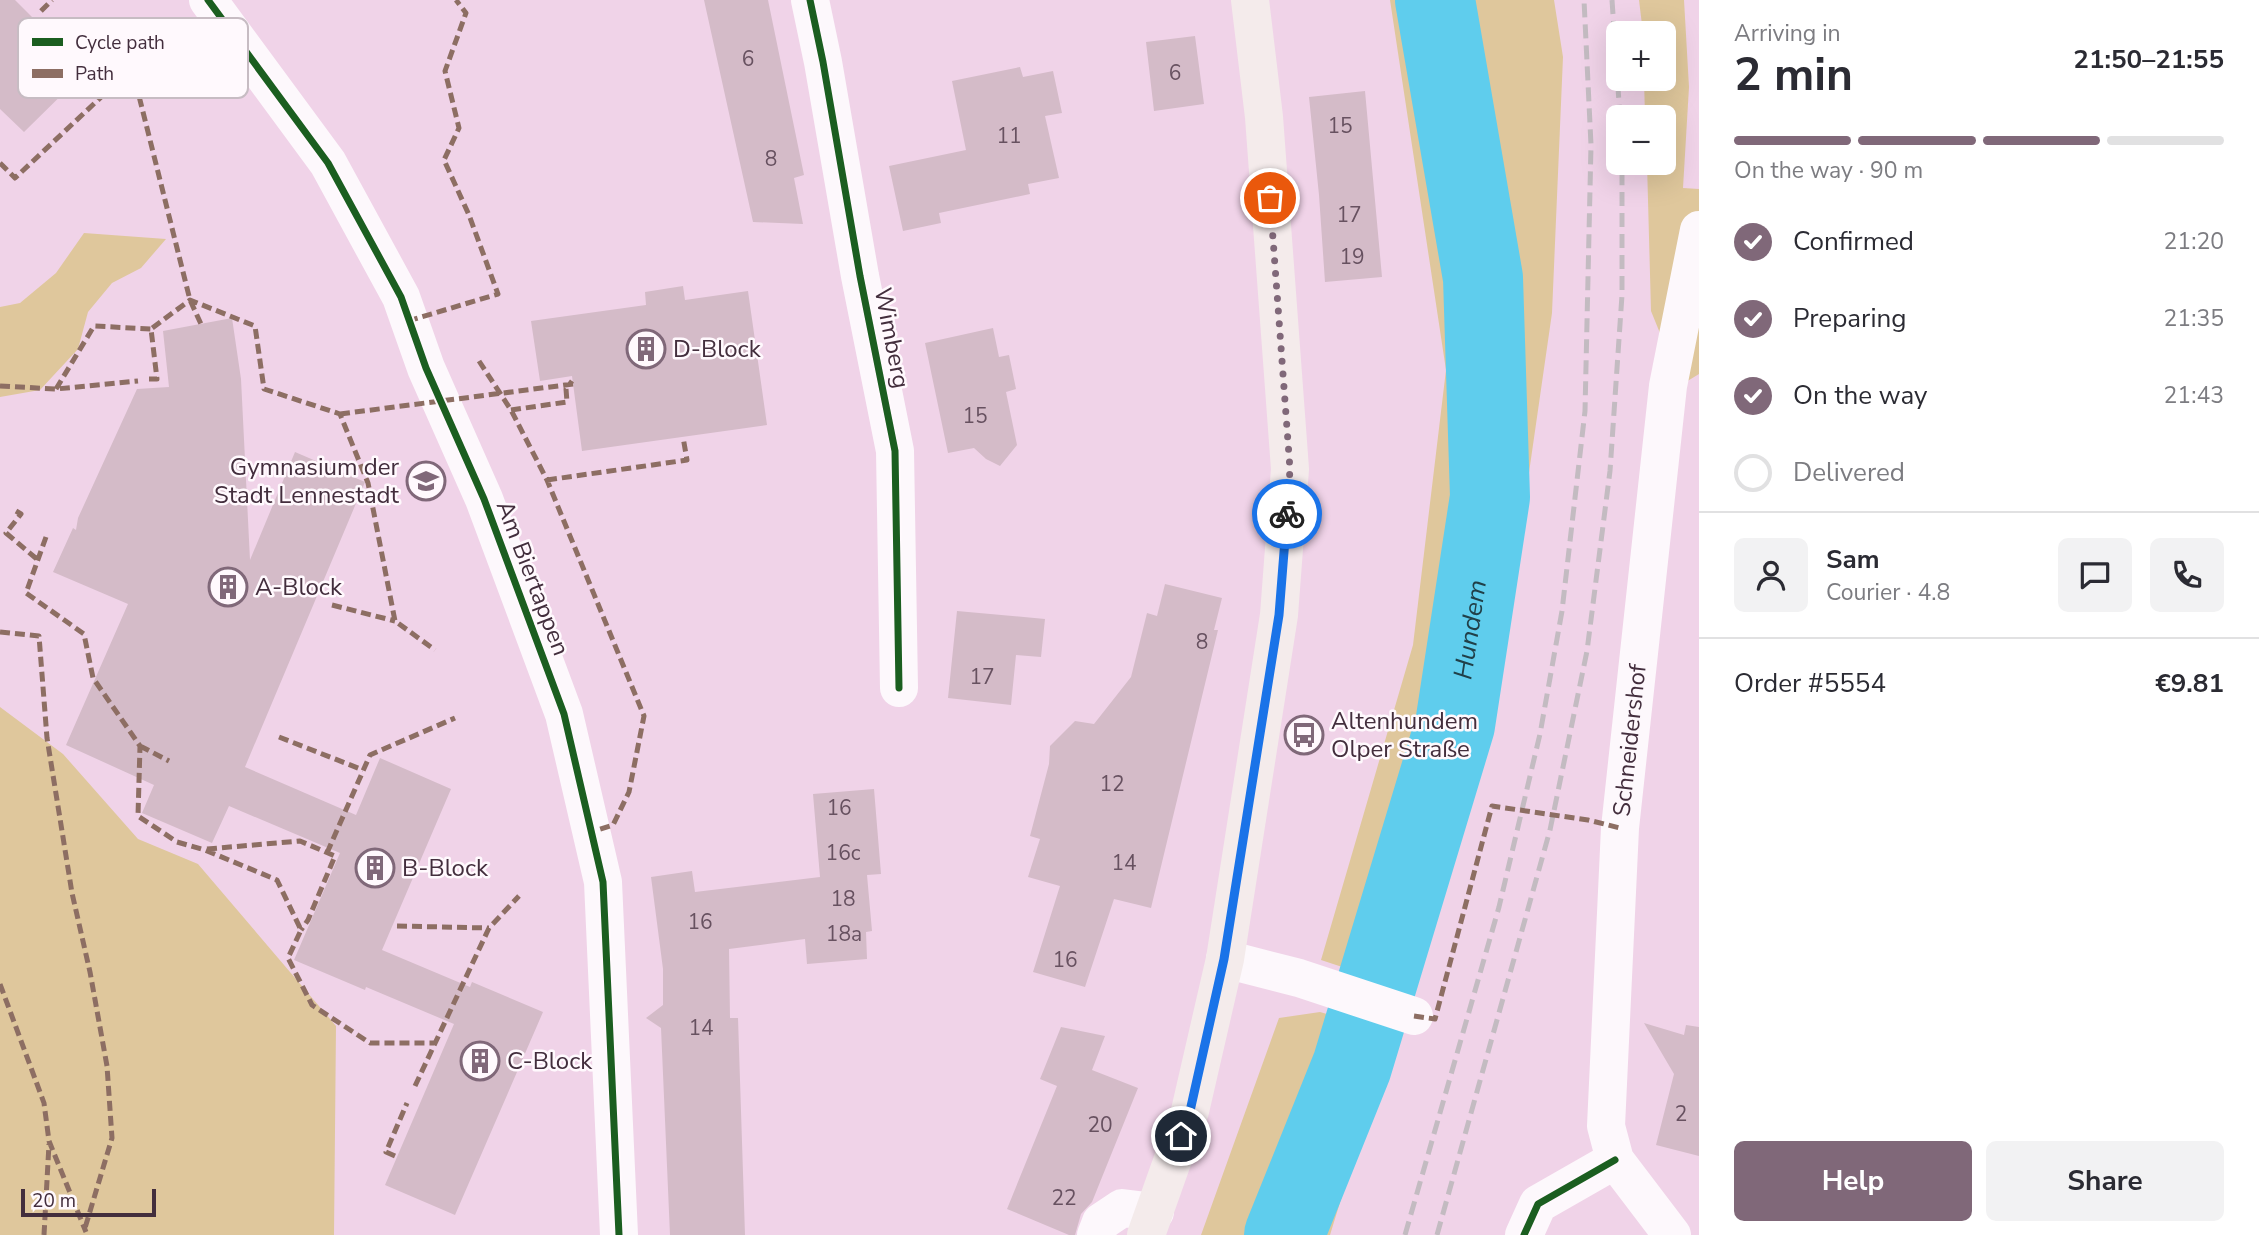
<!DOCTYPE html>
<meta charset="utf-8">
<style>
body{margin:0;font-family:"Nunito Sans",sans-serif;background:#f2f2f3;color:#2b2b33;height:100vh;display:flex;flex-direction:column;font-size:26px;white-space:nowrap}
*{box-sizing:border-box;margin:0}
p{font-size:23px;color:#7c7c81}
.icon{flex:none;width:38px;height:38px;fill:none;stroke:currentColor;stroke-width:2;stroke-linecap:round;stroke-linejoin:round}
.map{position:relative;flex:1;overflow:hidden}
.panel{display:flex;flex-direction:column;background:#fff;width:560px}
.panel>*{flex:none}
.fabs{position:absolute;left:1606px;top:21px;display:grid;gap:14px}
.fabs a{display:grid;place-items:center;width:70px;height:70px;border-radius:10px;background:#fff;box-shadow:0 7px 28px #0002;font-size:35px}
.scale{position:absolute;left:21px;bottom:18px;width:135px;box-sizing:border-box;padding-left:7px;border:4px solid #432e3d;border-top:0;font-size:19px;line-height:24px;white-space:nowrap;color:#432e3d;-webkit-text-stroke:5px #fff9fd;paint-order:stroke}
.pin{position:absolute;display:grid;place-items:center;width:60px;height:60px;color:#fff;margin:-30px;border:4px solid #fff;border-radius:50%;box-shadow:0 2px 7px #0007}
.courier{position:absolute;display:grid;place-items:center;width:70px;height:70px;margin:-35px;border:5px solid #1a73e8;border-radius:50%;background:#fff;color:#222;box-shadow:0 2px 9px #0007}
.overview em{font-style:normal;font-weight:700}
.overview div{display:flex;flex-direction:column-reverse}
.overview{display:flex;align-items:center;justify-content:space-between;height:119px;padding:0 35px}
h1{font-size:46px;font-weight:700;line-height:52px}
.bar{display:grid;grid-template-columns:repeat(4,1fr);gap:10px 7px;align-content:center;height:84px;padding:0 35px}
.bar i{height:9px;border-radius:5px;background:#e1e1e2}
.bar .current{background:#806879}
.bar p{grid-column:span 4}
.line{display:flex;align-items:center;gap:18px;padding:0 35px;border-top:2px solid #e1e1e2}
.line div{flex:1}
.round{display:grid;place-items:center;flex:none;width:74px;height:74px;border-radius:10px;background:#f2f2f3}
ol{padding:0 35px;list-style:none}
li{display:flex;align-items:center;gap:21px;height:77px}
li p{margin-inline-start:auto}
li .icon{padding:7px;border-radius:50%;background:#806879;color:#fff;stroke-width:4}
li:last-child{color:#7c7c81}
li i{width:38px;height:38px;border:4px solid #e1e1e2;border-radius:50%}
.action{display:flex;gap:14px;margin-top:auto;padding:14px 35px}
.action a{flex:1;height:80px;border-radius:10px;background:#806879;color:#fff;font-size:28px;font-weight:700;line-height:80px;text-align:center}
.action a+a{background:#f2f2f3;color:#2b2b33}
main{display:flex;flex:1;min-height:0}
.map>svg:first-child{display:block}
.green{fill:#dfc79c}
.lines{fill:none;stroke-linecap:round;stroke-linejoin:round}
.river{stroke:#5fcded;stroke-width:80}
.building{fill:#d4bbc8}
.minor{stroke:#fdf8fc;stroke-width:38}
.major{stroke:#f4ebeb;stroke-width:38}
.rail{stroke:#c3bbc1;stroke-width:5;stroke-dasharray:14 7;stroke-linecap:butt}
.quiet{stroke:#8d6e63;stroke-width:5;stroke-dasharray:10 5;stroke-linecap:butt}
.cycleway-casing{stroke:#fff9fd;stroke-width:11}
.cycleway{stroke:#1b5e20;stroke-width:7}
.done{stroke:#806879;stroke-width:7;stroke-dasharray:0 12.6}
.route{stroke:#1a73e8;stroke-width:9}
.labels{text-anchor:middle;stroke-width:5;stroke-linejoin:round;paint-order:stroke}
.number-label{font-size:21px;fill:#675160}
.street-label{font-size:24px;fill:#432e3d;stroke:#fff9fd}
.poi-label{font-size:24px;fill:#432e3d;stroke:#fff9fd;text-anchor:start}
.water-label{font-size:26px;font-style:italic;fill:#214049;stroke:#fff9fd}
.key{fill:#fff9fd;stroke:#c7bcc3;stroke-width:2}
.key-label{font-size:19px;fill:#432e3d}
</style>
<main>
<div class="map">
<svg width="1699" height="1235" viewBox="0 0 1699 1235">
<rect width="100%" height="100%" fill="#f0d3e8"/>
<path class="green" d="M1390,0H1554L1563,57L1552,313L1502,660L1412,990L1321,960L1413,645L1446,370Z
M1639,0H1684L1689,87L1683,188L1699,189V374L1681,385L1651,311L1647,163H1664V117H1645L1644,79H1664V33H1643Z
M84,233L166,239L141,268L112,283L88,312L78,349L40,390L0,397V307L20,303L56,273Z
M0,707L63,754L138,839L198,864L336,1026L334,1235H0Z
M1320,1012L1392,1033L1330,1235H1201L1279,1018Z"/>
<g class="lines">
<path class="river" id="s1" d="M1284,1235L1352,1066L1455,725L1490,497L1483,278L1435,0"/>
</g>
<path class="building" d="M0,0H15L86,71L24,132L0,109Z
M704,0H768L804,175L794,178L803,224L753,222Z
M1195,36L1204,104L1154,111L1146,42Z
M1020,67L1023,77L1053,71L1062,113L1045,116L1059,178L1028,184L1030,194L939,213L941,223L903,231L889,166L966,150L952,81Z
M1365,91L1382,277L1325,282L1319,195L1309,97Z
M683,286L685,300L748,291L767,425L582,451L572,376L540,381L531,321L646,305L645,292Z
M232,318L241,379L250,560L295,452L365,482L245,767L356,815L380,758L451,789L382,950L470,987L472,982L543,1012L455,1215L385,1185L454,1024L366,987L365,990L294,960L340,853L229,806L212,843L142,813L154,785L66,745L128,604L53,572L73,528L76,530L78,518L137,389L169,387L163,331Z
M993,328L999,357L1009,355L1016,389L1006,392L1017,445L1000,466L986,459L974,448L948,453L925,343Z
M1165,584L1222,598L1214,630H1218L1151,908L1114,899L1085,987L1033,972L1060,886L1028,877L1040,839L1030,836L1049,764L1050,746L1075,721L1094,724L1131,677L1147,613L1157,616Z
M957,611L1045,619L1041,657L1016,655L1011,705L948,698Z
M874,789L881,874L867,875L872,931L866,932L867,959L807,964L805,939L729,949L730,1018H738L745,1235H670L661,1028L646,1018L663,1005V969L651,877L692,871L695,892L820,877L813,794Z
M1644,1023L1684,1035L1686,1025L1699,1027V1156L1656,1145L1674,1074Z
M1061,1027L1105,1036L1092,1070L1138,1088L1092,1202L1081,1214L1075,1235H1069L1007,1209L1057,1086L1040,1079Z"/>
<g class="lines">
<g class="minor">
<path d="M208,0L328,163L401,297L426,368L484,499L564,714L603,882L619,1235"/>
<path d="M810,0L823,62L860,276L895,451L899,688"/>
<path d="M1225,959L1299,978L1414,1016"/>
<path d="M1096,1235L1101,1222L1122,1208L1155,1212"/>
<path d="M1524,1235L1538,1204L1615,1160"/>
<path id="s2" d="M1672,1235L1615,1160L1606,1126L1620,828L1668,386L1699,230"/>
</g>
<path class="major" d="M1146,1235L1190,1111L1225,959L1279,615L1290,469L1264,117L1250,0"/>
<path class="rail" d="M1612,0L1620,117
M1405,1235L1499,907L1540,734L1562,611L1585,411L1591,145L1584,0
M1437,1235L1550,830L1587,651L1610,471L1622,295V163"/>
<path class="quiet" d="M41,11L52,0
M132,68L190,300L201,324
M85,85L99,98
M0,163L15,178L132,68
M408,321L498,294L469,215L444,160L459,128L445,71L466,13L456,0
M479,361L511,410L547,480L644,716L629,792L613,825L591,832
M149,379H157L151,329L190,300L255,326L264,389L340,414L368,483L395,621L435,650
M0,386L56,389L138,381
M56,389L94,326L151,329
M511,410L567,402L566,389L572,381
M340,414L573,384
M547,480L687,460L683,437
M16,511L21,514L6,533L38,560
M46,537L26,593L84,634L93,678L140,746L138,816L177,842L205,850L277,880L301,930L288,958L312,1005L370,1043H434
M332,605L395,621
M0,632L39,636L47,738L72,893L90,972L107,1066L112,1138L85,1228
M279,737L363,770
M140,746L169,761
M207,849L300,841L335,856L308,920L301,930
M327,853L370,755L455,718
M397,926L489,928
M0,984L44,1103L49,1141L86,1232
M1414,1016L1435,1019L1492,806L1588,820L1620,828
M415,1086L489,928L519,896
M395,1156L386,1152L407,1103
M44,1235L49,1144"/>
<defs>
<path id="cycleway" d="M208,0L328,163L401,297L426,368L484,499L564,714L603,882L619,1235
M810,0L823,62L860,276L895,451L899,688
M1524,1235L1538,1204L1615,1160"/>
</defs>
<use href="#cycleway" class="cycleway-casing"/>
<use href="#cycleway" class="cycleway"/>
</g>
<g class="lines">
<path class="done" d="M1270,198L1290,469L1287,514"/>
<path class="route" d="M1181,1136L1190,1111L1224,959L1279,615L1287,514"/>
</g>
<defs>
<symbol id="building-ring" viewBox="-11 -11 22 22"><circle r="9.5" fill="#fff9fd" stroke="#806879" stroke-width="1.5"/><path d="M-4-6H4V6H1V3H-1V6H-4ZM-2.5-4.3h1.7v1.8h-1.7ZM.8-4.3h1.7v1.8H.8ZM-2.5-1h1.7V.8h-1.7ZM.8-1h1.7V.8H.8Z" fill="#806879"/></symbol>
<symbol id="school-ring" viewBox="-11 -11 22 22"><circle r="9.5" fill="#fff9fd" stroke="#806879" stroke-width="1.5"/><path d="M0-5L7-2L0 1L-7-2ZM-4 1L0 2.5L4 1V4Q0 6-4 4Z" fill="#806879"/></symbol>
<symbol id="bus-ring" viewBox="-11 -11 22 22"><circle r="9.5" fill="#fff9fd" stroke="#806879" stroke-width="1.5"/><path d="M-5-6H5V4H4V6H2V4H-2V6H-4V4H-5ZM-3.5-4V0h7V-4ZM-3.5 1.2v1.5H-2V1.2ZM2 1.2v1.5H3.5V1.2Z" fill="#806879"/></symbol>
</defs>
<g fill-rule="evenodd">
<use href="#building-ring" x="624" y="327" width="44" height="44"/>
<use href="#school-ring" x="404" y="459" width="44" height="44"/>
<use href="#building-ring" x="206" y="565" width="44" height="44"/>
<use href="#bus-ring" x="1282" y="713" width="44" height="44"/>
<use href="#building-ring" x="353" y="846" width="44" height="44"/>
<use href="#building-ring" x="458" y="1039" width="44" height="44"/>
</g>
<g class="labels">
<g class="number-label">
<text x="748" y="66">6</text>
<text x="1175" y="80">6</text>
<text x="1340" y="133">15</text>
<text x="1009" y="143">11</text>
<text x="771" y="166">8</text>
<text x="1349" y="222">17</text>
<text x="1352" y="264">19</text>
<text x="975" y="423">15</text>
<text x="1202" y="649">8</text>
<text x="982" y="684">17</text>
<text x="1112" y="791">12</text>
<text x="839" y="815">16</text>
<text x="843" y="860">16c</text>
<text x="1124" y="870">14</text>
<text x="843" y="906">18</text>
<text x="700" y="929">16</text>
<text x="844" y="941">18a</text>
<text x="1065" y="967">16</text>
<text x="701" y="1035">14</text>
<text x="1681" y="1121">2</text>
<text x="1100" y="1132">20</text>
<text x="1064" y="1205">22</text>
</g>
<g class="street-label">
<text transform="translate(892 338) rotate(79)" y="8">Wimberg</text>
<text transform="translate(533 578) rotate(69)" y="8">Am Biertappen</text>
<text dy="8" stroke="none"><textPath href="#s2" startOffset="516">Schneidershof</textPath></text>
</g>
<g class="poi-label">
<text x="673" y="357">D-Block</text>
<text x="399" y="475" text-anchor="end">Gymnasium der<tspan x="399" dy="28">Stadt Lennestadt</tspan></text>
<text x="255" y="595">A-Block</text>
<text x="1331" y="729">Altenhundem<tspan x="1331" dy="28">Olper Straße</tspan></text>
<text x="402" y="876">B-Block</text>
<text x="507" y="1069">C-Block</text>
</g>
<g class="water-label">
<text dy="9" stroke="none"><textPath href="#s1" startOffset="635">Hundem</textPath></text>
</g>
</g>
<rect x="18" y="18" width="230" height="80" rx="10" class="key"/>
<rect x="32" y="38" width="31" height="8" fill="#1b5e20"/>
<rect x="32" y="69" width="31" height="9" fill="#8d6e63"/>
<g class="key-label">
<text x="75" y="49">Cycle path</text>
<text x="75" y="80">Path</text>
</g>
</svg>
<div class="fabs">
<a>+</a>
<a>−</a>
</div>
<div class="scale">20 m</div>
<div class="pin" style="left:1270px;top:198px;background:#ea580c"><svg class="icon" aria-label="bag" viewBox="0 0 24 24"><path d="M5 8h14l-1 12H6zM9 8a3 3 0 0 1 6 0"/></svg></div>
<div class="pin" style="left:1181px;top:1136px;background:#1f2937"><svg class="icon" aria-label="home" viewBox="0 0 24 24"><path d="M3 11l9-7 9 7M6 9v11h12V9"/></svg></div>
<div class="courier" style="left:1287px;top:514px"><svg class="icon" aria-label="bike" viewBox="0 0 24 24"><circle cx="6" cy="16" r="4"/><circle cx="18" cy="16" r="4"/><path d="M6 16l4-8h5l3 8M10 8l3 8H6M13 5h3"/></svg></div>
</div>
<section class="panel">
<div class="overview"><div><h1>2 min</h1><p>Arriving in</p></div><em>21:50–21:55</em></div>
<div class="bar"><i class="current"></i><i class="current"></i><i class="current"></i><i></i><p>On the way · 90 m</p></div>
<ol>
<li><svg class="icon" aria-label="check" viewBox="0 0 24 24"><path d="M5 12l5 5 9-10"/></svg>Confirmed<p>21:20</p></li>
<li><svg class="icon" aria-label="check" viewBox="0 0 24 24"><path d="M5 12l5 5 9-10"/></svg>Preparing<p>21:35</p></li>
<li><svg class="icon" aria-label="check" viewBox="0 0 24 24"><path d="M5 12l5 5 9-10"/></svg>On the way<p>21:43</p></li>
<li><i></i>Delivered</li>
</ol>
<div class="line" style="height:126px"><a class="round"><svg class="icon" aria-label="person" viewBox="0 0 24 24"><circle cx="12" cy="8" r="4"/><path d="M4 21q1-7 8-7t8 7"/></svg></a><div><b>Sam</b><p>Courier · 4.8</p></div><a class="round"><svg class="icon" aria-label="chat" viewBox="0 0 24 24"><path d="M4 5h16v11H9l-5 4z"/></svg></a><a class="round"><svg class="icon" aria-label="phone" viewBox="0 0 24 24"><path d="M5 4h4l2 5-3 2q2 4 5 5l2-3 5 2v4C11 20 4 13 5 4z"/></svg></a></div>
<div class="line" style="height:91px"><div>Order #5554</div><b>€9.81</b></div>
<div class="action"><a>Help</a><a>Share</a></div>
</section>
</main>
